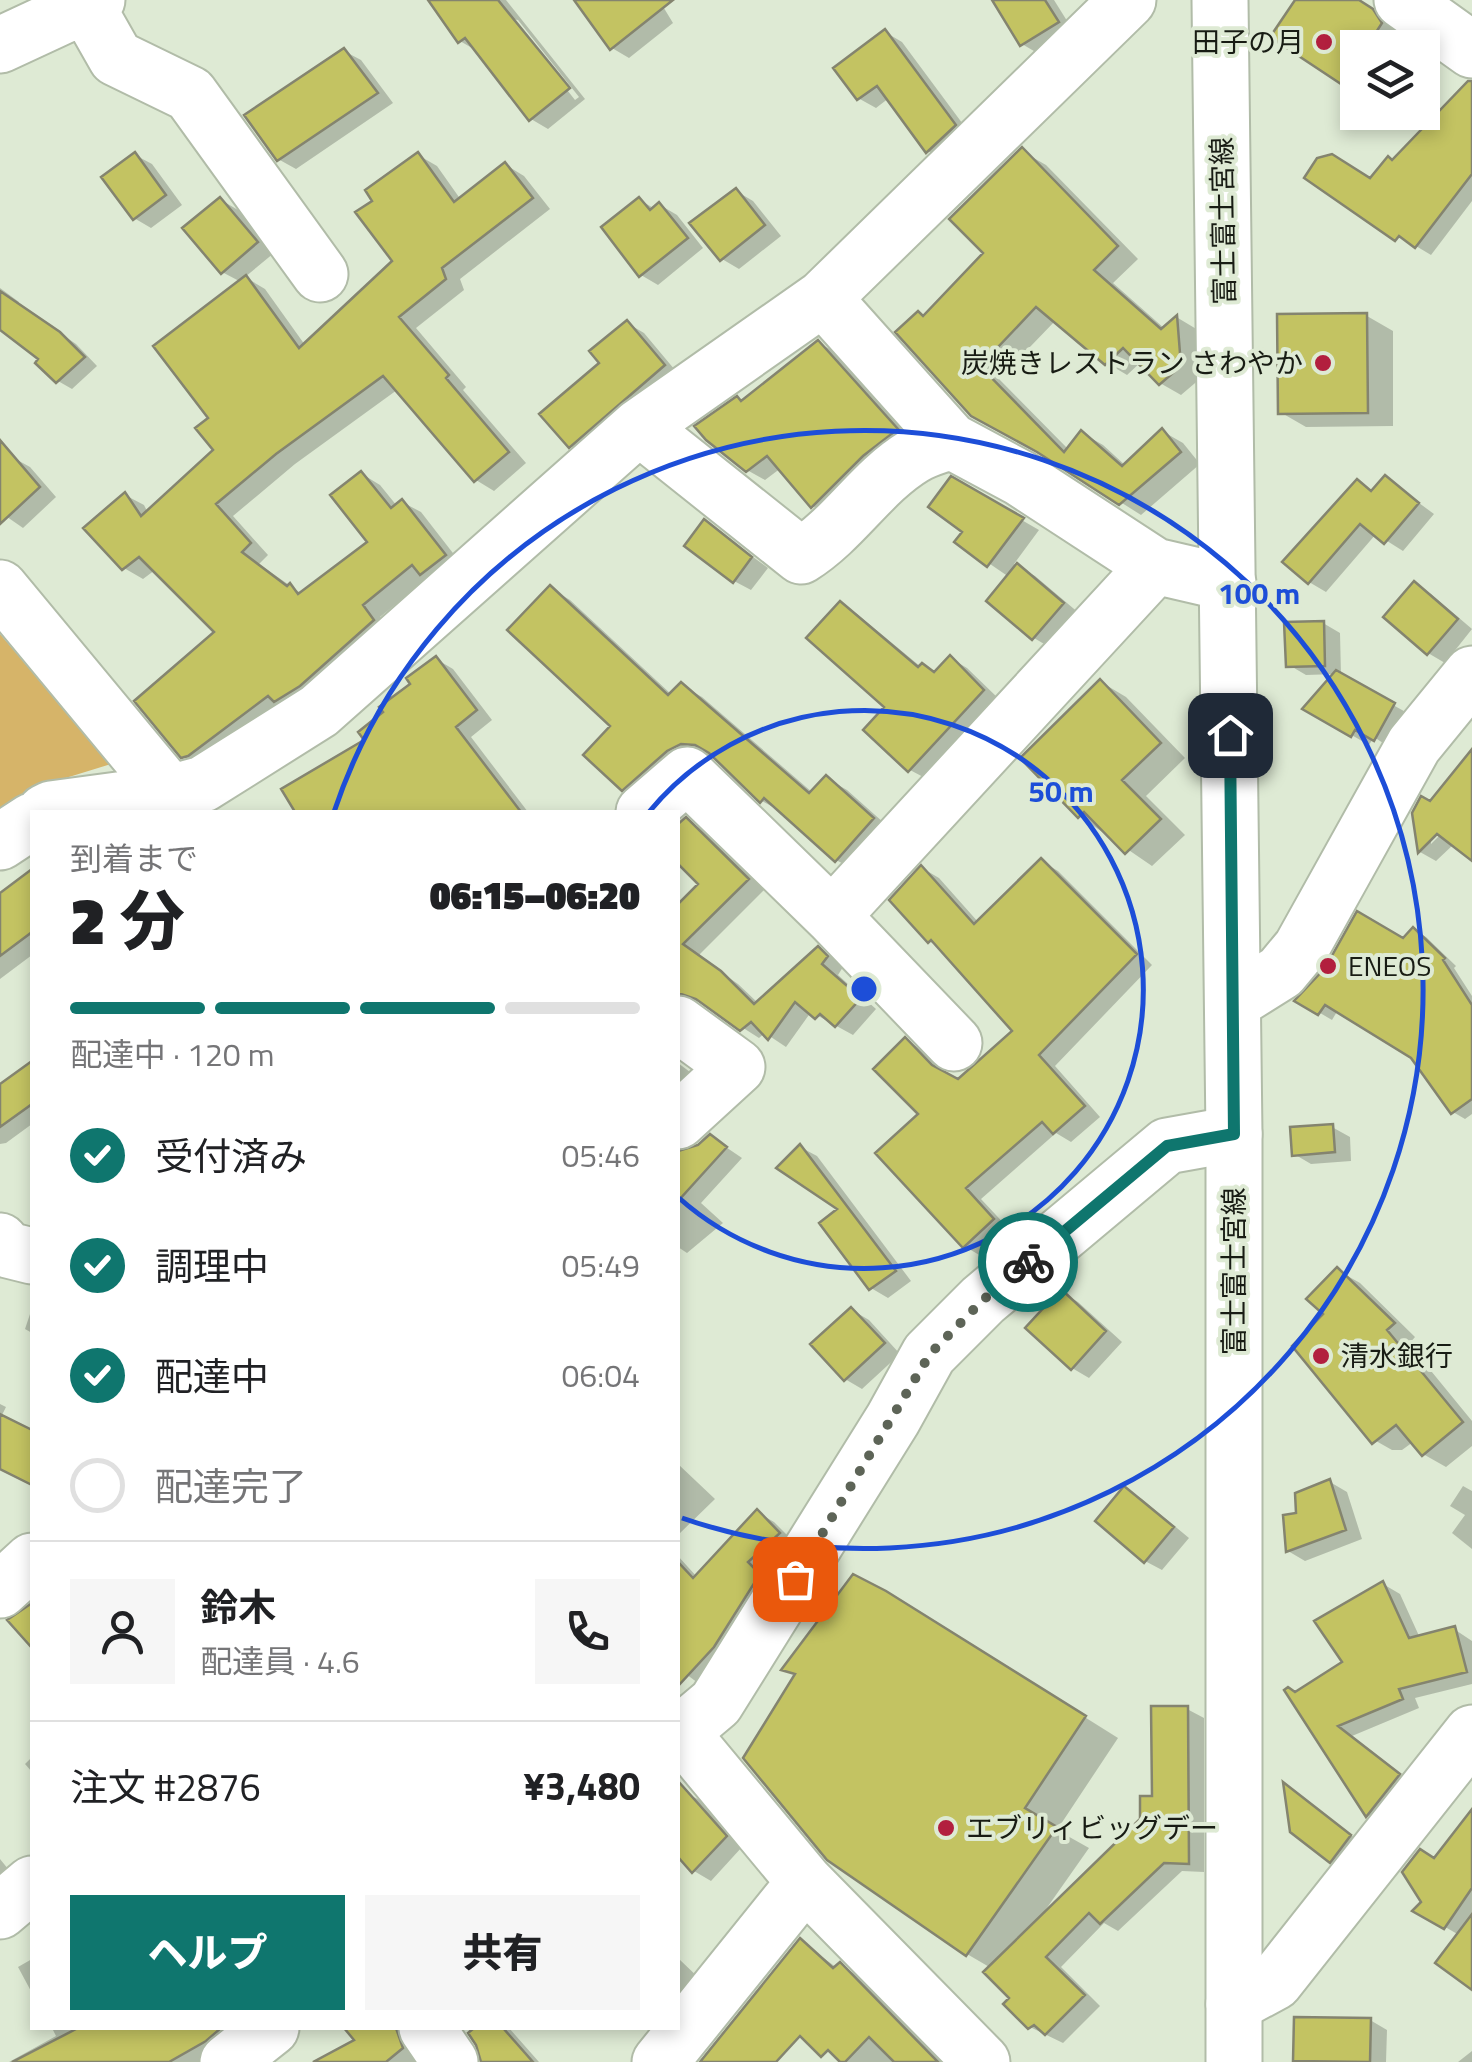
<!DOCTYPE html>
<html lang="ja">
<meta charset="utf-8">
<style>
body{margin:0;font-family:"Titillium Web","Noto Sans JP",sans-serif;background:#f6f6f6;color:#202124;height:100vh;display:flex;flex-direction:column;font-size:38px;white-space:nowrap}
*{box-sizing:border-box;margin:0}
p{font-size:32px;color:#757577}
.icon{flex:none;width:55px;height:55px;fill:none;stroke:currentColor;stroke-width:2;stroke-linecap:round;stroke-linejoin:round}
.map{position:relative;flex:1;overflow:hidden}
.sheet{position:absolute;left:30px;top:810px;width:650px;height:1220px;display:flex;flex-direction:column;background:#fff;border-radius:0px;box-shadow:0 5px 15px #0003}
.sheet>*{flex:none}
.controls{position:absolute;left:1340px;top:30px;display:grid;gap:20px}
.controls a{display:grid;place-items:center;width:100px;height:100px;border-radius:0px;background:#fff;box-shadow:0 5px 15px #0003;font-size:50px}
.pin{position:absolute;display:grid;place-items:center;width:85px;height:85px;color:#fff;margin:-42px;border-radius:20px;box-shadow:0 5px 15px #0006}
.courier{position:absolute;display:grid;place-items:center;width:100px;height:100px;margin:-50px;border:8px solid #0f766e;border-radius:50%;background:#fff;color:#222;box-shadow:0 2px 12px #0007}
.head em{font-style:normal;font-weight:800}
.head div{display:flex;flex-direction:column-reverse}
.head{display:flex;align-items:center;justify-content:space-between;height:170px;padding:0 40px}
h1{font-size:65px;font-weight:800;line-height:75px}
.bar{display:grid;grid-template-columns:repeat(4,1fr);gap:15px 10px;align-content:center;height:120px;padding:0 40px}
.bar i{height:12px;border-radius:8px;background:#e0e0e0}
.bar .active{background:#0f766e}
.bar p{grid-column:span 4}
.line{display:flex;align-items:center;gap:25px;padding:0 40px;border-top:2px solid #e0e0e0}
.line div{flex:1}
.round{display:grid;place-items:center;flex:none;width:105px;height:105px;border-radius:0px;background:#f6f6f6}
ol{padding:0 40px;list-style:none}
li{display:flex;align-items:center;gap:30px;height:110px}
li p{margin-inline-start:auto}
li .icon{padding:10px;border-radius:50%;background:#0f766e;color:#fff;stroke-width:4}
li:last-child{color:#757577}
li i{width:55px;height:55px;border:5px solid #e0e0e0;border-radius:50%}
.cta{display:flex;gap:20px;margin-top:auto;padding:20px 40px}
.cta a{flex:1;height:115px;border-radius:0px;background:#0f766e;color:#fff;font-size:40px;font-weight:800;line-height:115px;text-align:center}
.cta a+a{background:#f6f6f6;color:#202124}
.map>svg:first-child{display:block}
.green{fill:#d6b469}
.shadow{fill:#0003;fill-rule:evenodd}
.building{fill:#c3c362;stroke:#84846f;stroke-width:2.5}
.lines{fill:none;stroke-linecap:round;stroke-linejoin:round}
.minor-casing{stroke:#b1bca8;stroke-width:59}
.major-casing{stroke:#b1bca8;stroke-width:59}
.minor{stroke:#fff;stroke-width:55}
.major{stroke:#fff;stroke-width:55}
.done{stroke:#5d6457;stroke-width:10;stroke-dasharray:0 18}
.route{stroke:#0f766e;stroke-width:12}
.ring{fill:none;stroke:#1d4ed8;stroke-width:5}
.poi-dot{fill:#b21f3e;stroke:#deead4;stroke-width:4}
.labels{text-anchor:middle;stroke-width:8;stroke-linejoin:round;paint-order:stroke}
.poi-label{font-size:28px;fill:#181c14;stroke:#deead4;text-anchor:start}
.street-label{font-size:28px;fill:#181c14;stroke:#deead4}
.centre{fill:#1d4ed8;stroke:#deead4;stroke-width:5}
.ring-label{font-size:30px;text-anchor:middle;font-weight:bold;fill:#1d4ed8;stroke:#deead4;stroke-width:8;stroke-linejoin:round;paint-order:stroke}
</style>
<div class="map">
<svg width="1472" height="2062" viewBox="0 0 1472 2062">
<rect width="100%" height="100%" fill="#deead4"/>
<path class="green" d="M0,634L111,764L56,781L0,815Z"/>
<path class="shadow" d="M447,0H506L585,99L548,129L531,119L477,51L460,41ZM511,19L518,20L579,97L575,100Z
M577,0H659L673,23L629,58L612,48Z
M995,0H1054L1074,32L1039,54L1022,44Z
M1298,0H1359L1399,27L1407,39L1401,48H1358V91L1274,36Z
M885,32L902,42L971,135L945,161L928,151L889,98L876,108L858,98Z
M344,51L361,60L393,103L296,169L278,159Z
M1472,84V201L1431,255L1416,246L1371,181Z
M1025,153L1046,165L1138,259L1113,283L1165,329L1178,318L1198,330L1201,378L1181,395L1160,383L1141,362L1127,375L1107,363L1056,320L999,379L1069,450L1082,433L1103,445L1126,466L1162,431L1183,443L1200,464L1141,515L1046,455L925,318L987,253Z
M135,155L152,164L182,205L151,228L134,218Z
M418,155L437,166L461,200L506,165L524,176L550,209L460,279L464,290L416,328L466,387L463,390L526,463L494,491L476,480L397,390L295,464L233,516L268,555L259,564L302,594L370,542L362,474L380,485L397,506L402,502L421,512L463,566L429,577L380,617L391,632L202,767L183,756L218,632L155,570L143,579L124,568L125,495L144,505L148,513L216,451L211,418L241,282L222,272L221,200L238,210L274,253L245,277L265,289L305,345L395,262L376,201Z
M736,191L753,201L781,236L739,269L722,259Z
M640,200L655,209L660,205L677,215L703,248L658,285L641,275Z
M0,288L19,302L17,304L76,344L97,366L72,389L58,381L42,359L0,327Z
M1367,316L1393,331V426L1306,427L1280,412Z
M627,323L644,333L680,376L587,456L570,446L602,363Z
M818,343L836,352L914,440L830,516L813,506L781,468L765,480L747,470L742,403Z
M12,457L30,467L56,497L23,528L0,512V467Z
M1385,478L1434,514L1403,551L1376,534L1326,592L1309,582L1358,483L1374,492Z
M952,480L1039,530L1014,564L1035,576L1080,614L1051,648L1034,638L989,600L1009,577L958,542L966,531Z
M705,522L768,568L751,590L734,581Z
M1414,584L1431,594L1472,629L1445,663L1428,653Z
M550,588L570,600L672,695L681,685L702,697L813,793L826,778L847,790L893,831L857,871L836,860L782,812L762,801L715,755H703L644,800L623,789L613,725Z
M840,604L857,614L921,667L936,674L950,658L967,668L1000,700L927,779L910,770L888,707Z
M1323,623L1340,633L1341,676L1411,715L1392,749L1374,737L1369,745L1306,709L1336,674L1306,675L1289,665Z
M436,659L453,669L492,720L471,737L528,812H298L284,790L368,741Z
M1101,682L1126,697L1185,758L1146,796L1185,835L1152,866L1079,816Z
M1472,753V858L1454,844L1436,861L1420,852L1415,813L1430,804ZM1448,827L1431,844V837Z
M686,820L703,830L764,890L698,956L738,984L758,1003L818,949L835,959L843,967L838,975L876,1009L853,1035L811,1012L786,1047L765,1033L759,1038L701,1001L684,1003L678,1009V907L701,884L678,860V827Z
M1041,861L1058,871L1152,965L1055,1066L1100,1117L1071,1142L1056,1133L981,1199L1010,1230L981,1256L964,1246L922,1114L906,1040L922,1050L948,1076L958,1082L1016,1031L942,949L929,941L922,868L939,878L979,923Z
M21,881L32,888V955L0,979V896Z
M1414,930L1426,937L1456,966L1454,968L1472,996V1114L1465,1119L1453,1112L1413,1057L1338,1010L1332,1020L1298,1000L1403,941Z
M678,1063L702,1081L678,1098Z
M32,1064V1124L6,1143L0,1144V1088Z
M1332,1127L1350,1137L1351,1161L1311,1164L1294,1154Z
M711,1137L742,1158L701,1203L723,1223L687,1253L678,1247V1165L687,1153Z
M800,1147L817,1156L911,1281L888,1298L871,1288L841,1209Z
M1337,1270L1360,1283L1415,1337L1409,1344L1472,1421V1446L1446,1467L1423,1454L1413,1442L1402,1450H1392L1369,1437L1326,1314Z
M1061,1292L1078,1302L1122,1342L1089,1378L1072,1368Z
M32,1308V1333L25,1329Z
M852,1310L869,1320L900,1354L862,1389L845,1379Z
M0,1404L6,1407L1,1417L32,1433V1484L0,1468Z
M678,1464L715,1499L678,1535Z
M1330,1482L1347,1492L1362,1539L1305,1561L1288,1551L1298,1515Z
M1463,1486L1472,1491V1549L1452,1533L1465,1515L1450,1506Z
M1125,1489L1142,1499L1189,1538L1162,1570L1145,1561Z
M757,1512L774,1522L795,1543L763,1573L775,1585L702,1686L678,1668V1556L697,1577Z
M1383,1584L1400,1594L1420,1638L1454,1629L1472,1641V1684L1415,1698L1419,1708L1352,1736L1415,1785L1384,1824L1368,1815L1296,1694L1346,1663Z
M920,1614L1118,1738L1057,1830L1089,1848L1044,1912L1046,1914L1143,1820L1187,1709L1204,1718V1872L1182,1871L1118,1931L1104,1923L1061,1967L1100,2006L1063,2043L1030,2027L991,1968L967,1954L797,1676L785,1669Z
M32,1757V1772L25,1764Z
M1286,1787L1367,1847L1348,1870L1331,1861Z
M678,1790L700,1800L742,1847L711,1881L694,1871L678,1853Z
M1472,1813V1987L1459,1935L1416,1910L1424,1902L1435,1860Z
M0,1859L17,1880L0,1894Z
M801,1941L837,1968L840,1965L857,1975L943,2062H843Z
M678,1958L703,1982L678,2008Z
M32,1959V1993L18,1967Z
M1370,2020L1387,2030L1386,2062H1301L1296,2059Z
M52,2028H228L204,2062H9L56,2036Z
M347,2028H417L420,2059L416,2062H318L358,2040Z
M467,2028H509L539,2062H483L478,2043Z
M1472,2051V2062H1458Z"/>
<path class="building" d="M428,0H498L570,88L529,121L465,38L458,43Z
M574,0H673L610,50Z
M992,0H1045L1059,22L1020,46Z
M1295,0H1359L1373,9L1382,23L1366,48H1358V60L1341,84L1270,37Z
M885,29L956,125L926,153L877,86L857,100L833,68Z
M344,48L378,93L277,161L244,115Z
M1468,81H1472V174L1415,248L1399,236L1395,241L1304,178L1317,158L1332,154L1370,178L1388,156L1392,160Z
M1022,147L1118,246L1094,270L1161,329L1177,315L1181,366L1159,385L1123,348L1105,365L1036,307L980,366L1064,452L1081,430L1122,466L1162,428L1181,452L1119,505L1037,452L971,416L895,332L918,311L923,316L983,253L949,219Z
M135,152L166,195L133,220L101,177Z
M418,152L454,202L505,162L533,198L442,268L446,279L399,317L449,375L446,378L509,452L474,482L383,376L276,454L216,504L251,543L242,552L287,586L290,583L298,594L367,542L330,495L361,471L391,508L402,499L446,555L420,575L412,565L363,605L374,620L300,686L274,702L268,696L188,756L181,758L134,701L214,632L139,557L122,570L83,528L125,492L141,516L213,450L195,428L208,418L153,346L246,275L299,348L392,261L355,212L372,201L365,190Z
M736,188L765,225L720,261L689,223Z
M220,197L258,242L221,274L182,228Z
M639,197L650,210L659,202L688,238L639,277L601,227Z
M0,291L60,332L85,357L56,383L35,363L38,359L0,330Z
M1367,313L1368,413L1278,414L1277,314Z
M627,320L665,365L569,448L539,414L599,363L589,351Z
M818,340L898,429L863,456L811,508L767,456L746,472L706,440L694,426L737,396L741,401Z
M0,440L40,487L0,524Z
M1385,475L1419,503L1384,544L1360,524L1308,584L1282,562L1357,479L1371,491Z
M951,476L1024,518L987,567L954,542L962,532L928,507Z
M704,519L752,557L733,583L684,546Z
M1017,563L1064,603L1032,640L986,601Z
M1414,581L1458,619L1427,655L1383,617Z
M550,585L668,695L681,682L809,793L826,775L874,818L835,862L764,798L760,803L709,753L695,745L681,744L667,751L622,791L583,755L610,726L507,630Z
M840,601L918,667L922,663L934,672L950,655L984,690L908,772L863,730L884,707L806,638Z
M1324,621L1325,666L1286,667L1284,622Z
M436,656L477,710L456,727L521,812H295L281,789L364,740L358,732L383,712L379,707L410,684L406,678Z
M1336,670L1395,703L1374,741L1355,730L1351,737L1302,709Z
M1100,679L1161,743L1122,780L1161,819L1125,854L1084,812L1078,818L1020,758Z
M1472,749V861L1437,834L1418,853L1412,813L1421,796L1430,801Z
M686,817L749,879L683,944L721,971L754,1004L818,946L828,956L822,964L861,998L835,1027L820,1014L815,1019L795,1002L768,1040L751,1022L740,1031L696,999L678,993V904L698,884L678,864V824Z
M1041,858L1137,954L1039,1055L1085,1106L1053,1134L1042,1122L966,1188L994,1219L963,1248L875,1153L918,1114L873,1069L905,1037L932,1065L958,1079L1012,1031L931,940L928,943L889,900L921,865L974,924Z
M32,869V932L0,956V893Z
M1357,911L1403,938L1413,927L1445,958L1443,960L1472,1005V1099L1451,1114L1411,1058L1325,1005L1318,1015L1294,1001L1325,968Z
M32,1061V1104L0,1127V1084Z
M1333,1124L1335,1152L1292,1156L1290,1127Z
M710,1134L727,1147L678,1201V1151L698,1145Z
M800,1144L896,1271L869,1290L819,1223L837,1209L776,1168Z
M1337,1267L1395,1323L1387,1330L1463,1422L1422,1456L1396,1425L1372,1444L1292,1346L1323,1314L1306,1299Z
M1061,1289L1106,1331L1071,1370L1025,1328Z
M851,1307L885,1343L844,1381L810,1344Z
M0,1414L32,1430V1485L0,1469Z
M1330,1479L1346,1530L1286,1552L1283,1515L1296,1513L1295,1493Z
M1124,1486L1174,1527L1144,1563L1095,1521Z
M757,1509L780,1533L748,1562L760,1574L714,1647L678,1686V1562L693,1578Z
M853,1574L886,1591L1086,1716L1025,1808L1057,1827L966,1956L827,1860L743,1758L795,1674L781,1670Z
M1383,1581L1409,1638L1455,1626L1467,1672L1399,1689L1403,1699L1338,1726L1400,1774L1366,1817L1284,1690L1288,1687L1295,1692L1342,1662L1314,1621Z
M32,1603V1648L7,1620Z
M1151,1706H1188L1189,1864L1164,1863L1100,1924L1089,1913L1046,1957L1085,1995L1045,2035L1034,2025L1028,2029L1003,2004L1009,1998L983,1972L1140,1819V1796H1152Z
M678,1781L727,1836L692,1873L678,1857Z
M1283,1782L1351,1835L1330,1863L1290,1832Z
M1472,1809V1888L1444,1929L1412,1911L1421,1902L1402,1872L1420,1849L1434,1858Z
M1472,1914V1990L1435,1963Z
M800,1938L833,1968L840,1962L938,2062H894L869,2037L845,2062H840L828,2050L821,2057L800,2036L776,2062H700Z
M1294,2017L1371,2018L1370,2062L1293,2061Z
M78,2028H221L206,2041L169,2062H12Z
M344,2028H396L403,2048L386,2062H313L354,2040Z
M474,2028H503L533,2062H481L476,2045L468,2033Z"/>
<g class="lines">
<defs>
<path id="minor" d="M1402,0L1472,50
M87,7L116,58L190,94L320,274
M0,45L97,0
M823,298L951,441
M639,427L801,556C844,529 871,482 914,456C925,449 939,446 951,441L1020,478L1155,566L1228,583
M0,588L170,793
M45,812L51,809L170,793L203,784L319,711L639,427L823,298L1128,0
M644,812L687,775L832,916L954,1043
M0,842L32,821
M832,916L1155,566
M1233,1002L1281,972L1301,948L1414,745L1472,674
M678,1024L737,1067L678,1121
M0,1241L8,1250L32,1256
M0,1590L32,1561
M678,1729L805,1882L982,2062
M678,1735L716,1703L893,1419L929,1354L983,1300L1167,1146L1234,1134
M0,1911L32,1884
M1234,2004L1275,1982L1472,1733
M427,2028L450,2062
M228,2062L271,2028
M660,2062L805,1882"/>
<path id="major" d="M1220,0L1234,1134V2062"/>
</defs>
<use href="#minor" class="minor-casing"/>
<use href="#major" class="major-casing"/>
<use href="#minor" class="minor"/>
<use href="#major" class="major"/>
</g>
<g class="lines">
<path class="done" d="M795,1579L930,1354L983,1300L1028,1262"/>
<path class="route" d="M1028,1262L1167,1146L1234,1134L1230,735"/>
</g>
<g class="ring">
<path d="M649 812A279 279 0 1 1 679 1198"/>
<path d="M334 812A559 559 0 1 1 682 1518"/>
</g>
<g class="poi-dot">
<circle cx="1324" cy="42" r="10"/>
<circle cx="1323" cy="363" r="10"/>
<circle cx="1328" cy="966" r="10"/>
<circle cx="1321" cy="1356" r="10"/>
<circle cx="946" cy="1828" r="10"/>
</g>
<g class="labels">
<g class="poi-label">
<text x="1304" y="52" text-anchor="end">田子の月</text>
<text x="1303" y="373" text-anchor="end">炭焼きレストラン さわやか</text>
<text x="1348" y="976">ENEOS</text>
<text x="1341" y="1366">清水銀行</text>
<text x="966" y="1838">エブリィビッグデー</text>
</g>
<g class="street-label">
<text transform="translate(1223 221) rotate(-91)" y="10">富士富士宮線</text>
<text transform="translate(1234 1271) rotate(-90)" y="10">富士富士宮線</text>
</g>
</g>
<circle cx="864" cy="989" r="15" class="centre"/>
<g class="ring-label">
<text x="1259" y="604">100 m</text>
<text x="1061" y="802">50 m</text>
</g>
</svg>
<div class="controls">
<a><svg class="icon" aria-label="layers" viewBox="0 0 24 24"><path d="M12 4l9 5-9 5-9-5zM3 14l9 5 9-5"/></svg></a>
</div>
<div class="pin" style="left:795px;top:1579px;background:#ea580c"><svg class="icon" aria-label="bag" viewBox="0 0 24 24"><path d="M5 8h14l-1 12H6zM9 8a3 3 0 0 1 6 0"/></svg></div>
<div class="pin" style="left:1230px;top:735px;background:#1f2937"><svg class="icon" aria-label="home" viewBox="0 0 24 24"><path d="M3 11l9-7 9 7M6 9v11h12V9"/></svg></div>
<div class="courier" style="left:1028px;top:1262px"><svg class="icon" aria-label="bike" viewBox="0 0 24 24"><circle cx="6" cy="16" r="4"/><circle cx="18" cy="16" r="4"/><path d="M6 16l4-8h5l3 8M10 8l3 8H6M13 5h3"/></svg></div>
<section class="sheet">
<div class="head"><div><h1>2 分</h1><p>到着まで</p></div><em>06:15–06:20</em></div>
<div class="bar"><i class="active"></i><i class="active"></i><i class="active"></i><i></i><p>配達中 · 120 m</p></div>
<ol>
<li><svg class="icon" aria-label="check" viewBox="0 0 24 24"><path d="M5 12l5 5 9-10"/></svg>受付済み<p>05:46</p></li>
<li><svg class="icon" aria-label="check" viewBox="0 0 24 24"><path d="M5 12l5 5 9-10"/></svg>調理中<p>05:49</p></li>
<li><svg class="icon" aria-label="check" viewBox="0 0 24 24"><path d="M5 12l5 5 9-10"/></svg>配達中<p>06:04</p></li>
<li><i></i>配達完了</li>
</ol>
<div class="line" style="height:180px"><a class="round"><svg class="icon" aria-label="person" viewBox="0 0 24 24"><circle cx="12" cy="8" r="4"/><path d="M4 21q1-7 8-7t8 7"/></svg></a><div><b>鈴木</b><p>配達員 · 4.6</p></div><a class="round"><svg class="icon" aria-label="phone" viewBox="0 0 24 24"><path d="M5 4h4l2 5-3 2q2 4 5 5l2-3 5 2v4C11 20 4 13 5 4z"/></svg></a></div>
<div class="line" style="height:130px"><div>注文 #2876</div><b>¥3,480</b></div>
<div class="cta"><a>ヘルプ</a><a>共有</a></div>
</section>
</div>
